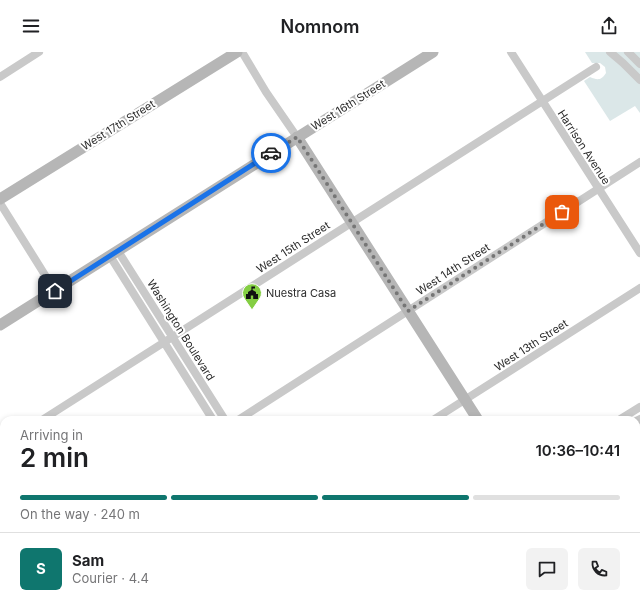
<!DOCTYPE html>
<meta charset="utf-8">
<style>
body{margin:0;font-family:Inter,sans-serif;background:#f2f2f2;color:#202124;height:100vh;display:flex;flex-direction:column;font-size:15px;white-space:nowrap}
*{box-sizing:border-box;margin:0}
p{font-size:13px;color:#757577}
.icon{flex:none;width:22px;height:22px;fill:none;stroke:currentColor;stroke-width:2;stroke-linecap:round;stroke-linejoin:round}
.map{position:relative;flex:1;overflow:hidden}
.details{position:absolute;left:0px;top:364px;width:640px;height:196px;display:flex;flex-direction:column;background:#fff;border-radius:12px 12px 0 0;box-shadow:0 2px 6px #0003}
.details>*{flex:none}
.pin{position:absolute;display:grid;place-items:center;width:34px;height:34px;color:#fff;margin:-17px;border-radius:8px;box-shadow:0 2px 6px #0006}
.courier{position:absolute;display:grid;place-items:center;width:40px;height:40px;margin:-20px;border:3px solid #1a73e8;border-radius:50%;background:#fff;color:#222;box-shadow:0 1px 5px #0007}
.summary em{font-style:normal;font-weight:600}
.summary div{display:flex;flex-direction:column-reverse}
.summary{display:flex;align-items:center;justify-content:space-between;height:68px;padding:0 20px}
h1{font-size:26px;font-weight:600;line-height:30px}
.bar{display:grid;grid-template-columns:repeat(4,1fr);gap:6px 4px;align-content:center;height:48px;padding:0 20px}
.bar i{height:5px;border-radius:3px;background:#e0e0e0}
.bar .selected{background:#0f766e}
.bar p{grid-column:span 4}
.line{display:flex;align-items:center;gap:10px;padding:0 20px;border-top:1px solid #e0e0e0}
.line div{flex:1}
.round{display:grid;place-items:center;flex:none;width:42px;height:42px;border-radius:6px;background:#f2f2f2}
header{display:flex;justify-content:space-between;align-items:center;height:52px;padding:0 20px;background:#fff;font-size:18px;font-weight:600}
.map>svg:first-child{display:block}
.green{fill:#dbe7e8}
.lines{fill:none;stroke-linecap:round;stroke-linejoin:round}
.street{stroke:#c9c9c9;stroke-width:8}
.secondary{stroke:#b6b6b6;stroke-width:11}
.done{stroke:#767676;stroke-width:4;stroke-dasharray:0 7.2}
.route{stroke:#1a73e8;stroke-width:5}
.labels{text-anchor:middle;stroke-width:4;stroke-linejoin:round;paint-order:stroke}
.street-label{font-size:11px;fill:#2c2c2c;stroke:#fff}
.poi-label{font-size:11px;fill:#2c2c2c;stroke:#fff;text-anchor:start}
</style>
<header><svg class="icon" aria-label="menu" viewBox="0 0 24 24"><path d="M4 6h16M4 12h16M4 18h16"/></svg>Nomnom<svg class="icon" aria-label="share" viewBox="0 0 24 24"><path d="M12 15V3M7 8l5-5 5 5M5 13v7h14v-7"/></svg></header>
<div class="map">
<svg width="640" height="560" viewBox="0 0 640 560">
<rect width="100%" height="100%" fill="#fff"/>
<path class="green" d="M585,0H640V61L635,54L610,69L584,29L590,25C597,28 601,29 606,21L605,15L600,11H592Z
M640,492V560H608L605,556H636V495Z"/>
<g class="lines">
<path class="street" d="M242,0L266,40L297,85
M511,0L640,201
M610,0L623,11L640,28
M628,0L640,12
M0,25L39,0
M0,151L55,239
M118,199L225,368
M110,204L213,368
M42,368L596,15
M238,368L640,110
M433,368L640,236
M619,368L640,355
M636,369L640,367
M0,395L4,392
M636,490L640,487
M0,517L4,523
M25,556L28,560
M344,556L346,560
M136,560L142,556
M330,560L336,556
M527,560L533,556"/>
<path class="secondary" d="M297,85L478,368
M0,147L237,0
M0,273L433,0
M597,556L600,560"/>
</g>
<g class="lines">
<path class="done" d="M271,101L297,85L408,259L562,160"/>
<path class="route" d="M55,239L271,101"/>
</g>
<defs>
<symbol id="civic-pin" viewBox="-11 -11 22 30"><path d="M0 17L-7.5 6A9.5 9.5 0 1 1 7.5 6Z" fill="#84ce43" stroke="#fff"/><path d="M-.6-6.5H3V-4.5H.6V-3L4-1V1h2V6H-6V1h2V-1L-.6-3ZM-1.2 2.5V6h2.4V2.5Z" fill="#111"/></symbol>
</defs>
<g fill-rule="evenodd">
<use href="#civic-pin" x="241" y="230" width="22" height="30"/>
</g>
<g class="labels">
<g class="street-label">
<text transform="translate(348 53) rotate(-32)" y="4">West 16th Street</text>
<text transform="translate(118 73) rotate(-32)" y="4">West 17th Street</text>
<text transform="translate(584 95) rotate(57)" y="4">Harrison Avenue</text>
<text transform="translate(293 195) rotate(-33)" y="4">West 15th Street</text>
<text transform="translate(453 217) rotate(-33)" y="4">West 14th Street</text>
<text transform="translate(181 278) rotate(58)" y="4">Washington Boulevard</text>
<text transform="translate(531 293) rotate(-33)" y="4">West 13th Street</text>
</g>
<g class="poi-label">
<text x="266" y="245">Nuestra Casa</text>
</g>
</g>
</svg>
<div class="pin" style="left:562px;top:160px;background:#ea580c"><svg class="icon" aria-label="bag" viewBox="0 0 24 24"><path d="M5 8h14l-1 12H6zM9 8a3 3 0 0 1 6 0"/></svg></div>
<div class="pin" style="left:55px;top:239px;background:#1f2937"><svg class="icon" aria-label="home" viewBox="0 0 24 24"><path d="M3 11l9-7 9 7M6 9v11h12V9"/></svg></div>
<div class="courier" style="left:271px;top:101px"><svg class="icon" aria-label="car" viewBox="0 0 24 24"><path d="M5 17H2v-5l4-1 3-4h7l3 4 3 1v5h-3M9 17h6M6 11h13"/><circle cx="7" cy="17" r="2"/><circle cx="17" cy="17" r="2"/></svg></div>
<section class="details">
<div class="summary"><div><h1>2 min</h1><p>Arriving in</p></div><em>10:36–10:41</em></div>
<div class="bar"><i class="selected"></i><i class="selected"></i><i class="selected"></i><i></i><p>On the way · 240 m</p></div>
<div class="line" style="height:72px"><b class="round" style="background:#0f766e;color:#fff">S</b><div><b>Sam</b><p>Courier · 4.4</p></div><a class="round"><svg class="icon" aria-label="chat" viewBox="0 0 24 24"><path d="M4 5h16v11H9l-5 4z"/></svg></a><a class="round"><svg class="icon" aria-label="phone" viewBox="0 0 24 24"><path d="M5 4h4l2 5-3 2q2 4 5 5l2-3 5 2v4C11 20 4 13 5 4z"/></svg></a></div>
</section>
</div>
